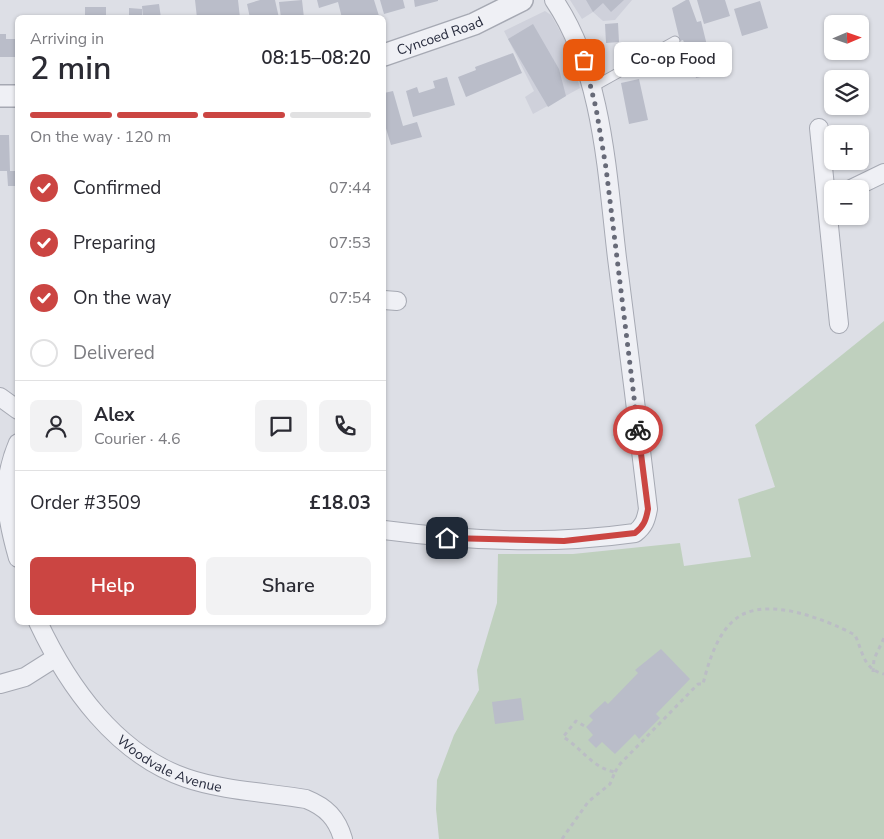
<!DOCTYPE html>
<meta charset="utf-8">
<style>
body{margin:0;font-family:"Nunito Sans",sans-serif;background:#f2f2f3;color:#2b2b33;height:100vh;display:flex;flex-direction:column;font-size:19px;white-space:nowrap}
*{box-sizing:border-box;margin:0}
p{font-size:16px;color:#7c7c81}
.icon{flex:none;width:28px;height:28px;fill:none;stroke:currentColor;stroke-width:2;stroke-linecap:round;stroke-linejoin:round}
.map{position:relative;flex:1;overflow:hidden}
.drawer{position:absolute;left:15px;top:15px;width:371px;height:610px;display:flex;flex-direction:column;background:#fff;border-radius:8px;box-shadow:0 1px 4px #0004}
.drawer>*{flex:none}
.needle{width:32px;rotate:88deg}
.fabs{position:absolute;left:824px;top:15px;display:grid;gap:10px}
.fabs a{display:grid;place-items:center;width:45px;height:45px;border-radius:8px;background:#fff;box-shadow:0 1px 4px #0004;font-size:25px}
.pin{position:absolute;display:grid;place-items:center;width:42px;height:42px;color:#fff;margin:-21px;border-radius:10px;box-shadow:0 2px 8px #0006}
.courier{position:absolute;display:grid;place-items:center;width:50px;height:50px;margin:-25px;border:4px solid #cb4542;border-radius:50%;background:#fff;color:#222;box-shadow:0 1px 6px #0007}
.bubble{position:absolute;height:35px;border-radius:8px;background:#fff;box-shadow:0 1px 4px #0004;font-size:16px;font-weight:600;line-height:35px;text-align:center}
.summary em{font-style:normal;font-weight:600}
.summary div{display:flex;flex-direction:column-reverse}
.summary{display:flex;align-items:center;justify-content:space-between;height:85px;padding:0 15px}
h1{font-size:32px;font-weight:600;line-height:38px}
.bar{display:grid;grid-template-columns:repeat(4,1fr);gap:8px 5px;align-content:center;height:60px;padding:0 15px}
.bar i{height:6px;border-radius:4px;background:#e1e1e2}
.bar .on{background:#cb4542}
.bar p{grid-column:span 4}
.line{display:flex;align-items:center;gap:12px;padding:0 15px;border-top:1px solid #e1e1e2}
.line div{flex:1}
.round{display:grid;place-items:center;flex:none;width:52px;height:52px;border-radius:8px;background:#f2f2f3}
ol{padding:0 15px;list-style:none}
li{display:flex;align-items:center;gap:15px;height:55px}
li p{margin-inline-start:auto}
li .icon{padding:5px;border-radius:50%;background:#cb4542;color:#fff;stroke-width:4}
li:last-child{color:#7c7c81}
li i{width:28px;height:28px;border:2px solid #e1e1e2;border-radius:50%}
.cta{display:flex;gap:10px;margin-top:auto;padding:10px 15px}
.cta a{flex:1;height:58px;border-radius:8px;background:#cb4542;color:#fff;font-size:20px;font-weight:600;line-height:58px;text-align:center}
.cta a+a{background:#f2f2f3;color:#2b2b33}
.map>svg:first-child{display:block}
.built{fill:#cfd1db}
.green{fill:#bfd0be}
.building{fill:#babdc9}
.lines{fill:none;stroke-linecap:round;stroke-linejoin:round}
.service-casing{stroke:#a6a9b3;stroke-width:11}
.minor-casing{stroke:#a6a9b3;stroke-width:20}
.tertiary-casing{stroke:#a6a9b3;stroke-width:24}
.path{stroke:#bbbdc5;stroke-width:3;stroke-dasharray:4 4;stroke-linecap:butt}
.service{stroke:#eff0f5;stroke-width:9}
.minor{stroke:#eff0f5;stroke-width:18}
.tertiary{stroke:#eff0f5;stroke-width:21}
.done{stroke:#676a78;stroke-width:5;stroke-dasharray:0 9}
.route{stroke:#cb4542;stroke-width:6}
.labels{text-anchor:middle;stroke-width:5;stroke-linejoin:round;paint-order:stroke}
.street-label{font-size:14px;fill:#272b3d;stroke:#eceef4}
</style>
<div class="map">
<svg width="884" height="839" viewBox="0 0 884 839">
<rect width="100%" height="100%" fill="#dddfe6"/>
<path class="built" d="M570,0H632L615,20L603,21L593,12L582,19Z
M545,11L551,15L566,42L580,88L533,114L525,97L534,91L504,31Z"/>
<path class="green" d="M884,321V839H439L436,809L437,780L454,735L479,690L477,670L497,603L498,554H573L680,543L684,566L751,557L738,499L775,487L755,425Z"/>
<path class="building" d="M195,0H238L240,18H197Z
M260,0H275L279,18H250L247,4Z
M302,0L304,18H281L279,2Z
M317,0H374L379,16L342,18L338,2L319,8Z
M380,0H403L405,8L384,14Z
M414,0H438V1L415,7Z
M586,0H624L611,12L603,3L593,12Z
M686,0H689L697,22L701,21L714,74L696,78L688,44L685,45L683,40L680,41L672,8Z
M697,0H725L730,16L704,24Z
M760,1L768,28L742,36L734,9Z
M159,4L161,18H143L142,6Z
M85,7H106V18H85Z
M129,8L142,9V18H129Z
M25,15H41V18H25Z
M618,23L619,42L606,43L605,24Z
M533,24L559,69L566,96L548,107L508,39Z
M0,34H6V39H18V57H0Z
M513,53L522,73L466,97L458,77L476,70L475,67Z
M447,77L455,105L413,117L406,91L417,87L419,93L435,88L433,81Z
M639,79L648,120L629,124L621,83Z
M393,91L403,126L417,122L422,137L391,145L384,122V93Z
M0,135H9L10,171H18V186H8L7,171H0Z
M661,649L690,679L656,714L660,718L639,739L635,734L615,754L602,742L596,748L588,740L593,735L586,727L593,720L589,716L605,701L608,704L638,673L635,670Z
M521,698L524,720L495,724L492,702Z"/>
<g class="lines">
<defs>
<path id="service" d="M591,88L675,41"/>
<g id="minor">
<path d="M819,128L839,324"/>
<path d="M851,189L884,173"/>
<path d="M384,300L397,301"/>
<path d="M0,397L18,410"/>
<path d="M18,443C0,485 6,516 18,558"/>
<path d="M384,530C468,541 550,545 635,533C644,526 646,520 648,509C638,425 628,342 617,258C607,174 603,72 554,0"/>
<path id="s1" d="M38,622C68,686 116,754 186,778C220,790 270,793 306,799C326,807 337,818 343,839"/>
<path d="M0,684L25,677L55,658"/>
</g>
<g id="tertiary">
<path id="s2" d="M384,55L474,24L522,0"/>
<path d="M0,96H18"/>
</g>
</defs>
<use href="#service" class="service-casing"/>
<use href="#minor" class="minor-casing"/>
<use href="#tertiary" class="tertiary-casing"/>
<path class="path" d="M873,672L874,659L884,638
M615,772L620,764L698,684H703C708,664 716,637 732,622C761,593 825,619 855,635C863,652 863,669 884,674
M562,839L588,802L610,784L615,772C592,768 582,748 563,737L576,721L586,727"/>
<use href="#service" class="service"/>
<use href="#minor" class="minor"/>
<use href="#tertiary" class="tertiary"/>
</g>
<g class="lines">
<path class="done" d="M584,60L596,108L606,168L638,430"/>
<path class="route" d="M447,538L564,541L635,533C644,526 646,520 648,509L638,430"/>
</g>
<g class="labels">
<g class="street-label">
<text dy="5" stroke="none"><textPath href="#s2" startOffset="59">Cyncoed Road</textPath></text>
<text dy="5" stroke="none"><textPath href="#s1" startOffset="200">Woodvale Avenue</textPath></text>
</g>
</g>
</svg>
<div class="fabs">
<a><svg class="needle" viewBox="-14 -14 28 28"><path d="M0-13l5 13h-10z" fill="#e53935"/><path d="M0 13l5-13h-10z" fill="#7c7c81"/></svg></a>
<a><svg class="icon" aria-label="layers" viewBox="0 0 24 24"><path d="M12 4l9 5-9 5-9-5zM3 14l9 5 9-5"/></svg></a>
<a>+</a>
<a>−</a>
</div>
<div class="pin" style="left:584px;top:60px;background:#ea580c"><svg class="icon" aria-label="bag" viewBox="0 0 24 24"><path d="M5 8h14l-1 12H6zM9 8a3 3 0 0 1 6 0"/></svg></div>
<div class="pin" style="left:447px;top:538px;background:#1f2937"><svg class="icon" aria-label="home" viewBox="0 0 24 24"><path d="M3 11l9-7 9 7M6 9v11h12V9"/></svg></div>
<div class="courier" style="left:638px;top:430px"><svg class="icon" aria-label="bike" viewBox="0 0 24 24"><circle cx="6" cy="16" r="4"/><circle cx="18" cy="16" r="4"/><path d="M6 16l4-8h5l3 8M10 8l3 8H6M13 5h3"/></svg></div>
<div class="bubble" style="left:614px;top:42px;width:118px">Co-op Food</div>
<section class="drawer">
<div class="summary"><div><h1>2 min</h1><p>Arriving in</p></div><em>08:15–08:20</em></div>
<div class="bar"><i class="on"></i><i class="on"></i><i class="on"></i><i></i><p>On the way · 120 m</p></div>
<ol>
<li><svg class="icon" aria-label="check" viewBox="0 0 24 24"><path d="M5 12l5 5 9-10"/></svg>Confirmed<p>07:44</p></li>
<li><svg class="icon" aria-label="check" viewBox="0 0 24 24"><path d="M5 12l5 5 9-10"/></svg>Preparing<p>07:53</p></li>
<li><svg class="icon" aria-label="check" viewBox="0 0 24 24"><path d="M5 12l5 5 9-10"/></svg>On the way<p>07:54</p></li>
<li><i></i>Delivered</li>
</ol>
<div class="line" style="height:90px"><a class="round"><svg class="icon" aria-label="person" viewBox="0 0 24 24"><circle cx="12" cy="8" r="4"/><path d="M4 21q1-7 8-7t8 7"/></svg></a><div><b>Alex</b><p>Courier · 4.6</p></div><a class="round"><svg class="icon" aria-label="chat" viewBox="0 0 24 24"><path d="M4 5h16v11H9l-5 4z"/></svg></a><a class="round"><svg class="icon" aria-label="phone" viewBox="0 0 24 24"><path d="M5 4h4l2 5-3 2q2 4 5 5l2-3 5 2v4C11 20 4 13 5 4z"/></svg></a></div>
<div class="line" style="height:65px"><div>Order #3509</div><b>£18.03</b></div>
<div class="cta"><a>Help</a><a>Share</a></div>
</section>
</div>
